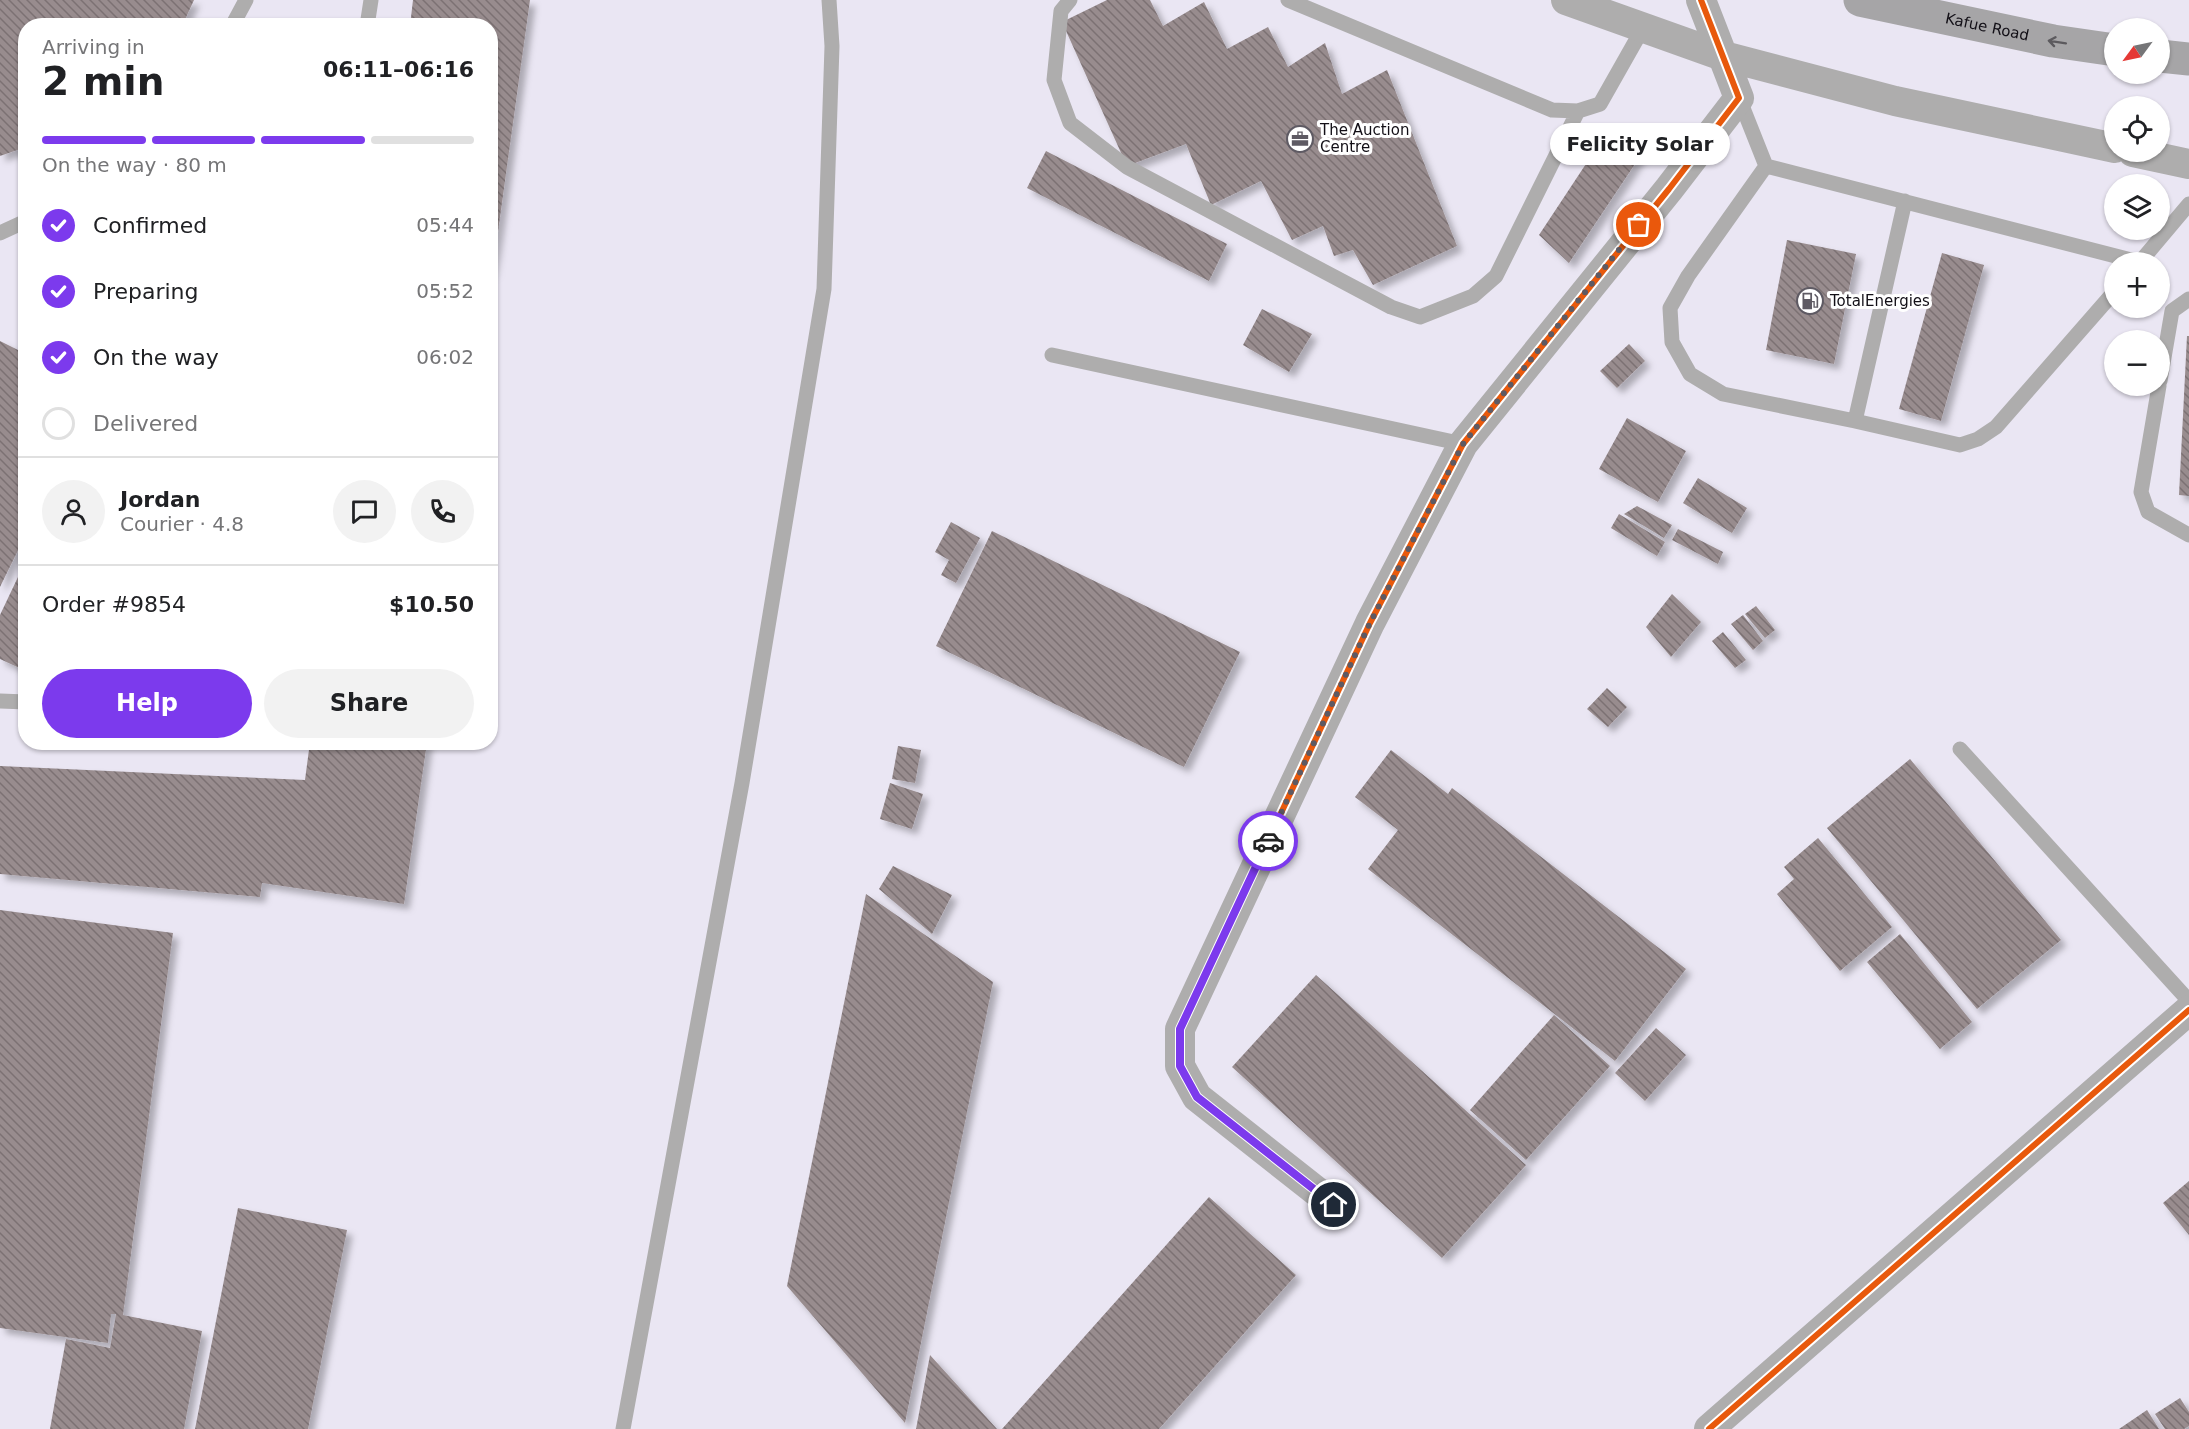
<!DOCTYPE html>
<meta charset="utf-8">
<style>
body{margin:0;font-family:"DejaVu Sans",sans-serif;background:#f2f2f2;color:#202124;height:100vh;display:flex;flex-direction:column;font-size:22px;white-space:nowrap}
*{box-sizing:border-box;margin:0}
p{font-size:20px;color:#757577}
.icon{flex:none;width:33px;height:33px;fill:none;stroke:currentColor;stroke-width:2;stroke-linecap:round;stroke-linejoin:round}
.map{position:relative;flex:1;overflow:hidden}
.side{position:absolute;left:18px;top:18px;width:480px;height:732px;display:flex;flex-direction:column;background:#fff;border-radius:24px;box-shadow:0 2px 4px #0004}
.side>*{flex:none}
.needle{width:39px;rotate:237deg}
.fabs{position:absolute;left:2104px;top:18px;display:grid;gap:12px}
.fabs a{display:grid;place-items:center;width:66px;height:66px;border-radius:50%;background:#fff;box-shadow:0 2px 4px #0004;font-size:30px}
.pin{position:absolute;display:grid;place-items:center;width:51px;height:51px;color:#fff;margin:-26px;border:3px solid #fff;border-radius:50%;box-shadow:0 2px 6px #0007}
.courier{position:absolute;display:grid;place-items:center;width:60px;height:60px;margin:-30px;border:4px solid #7c3aed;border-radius:50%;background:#fff;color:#222;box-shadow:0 2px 8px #0007}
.bubble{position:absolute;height:42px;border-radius:21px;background:#fff;box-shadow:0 2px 4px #0004;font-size:20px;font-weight:600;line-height:42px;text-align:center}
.head em{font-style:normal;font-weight:600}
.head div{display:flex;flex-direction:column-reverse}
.head{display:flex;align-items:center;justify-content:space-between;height:102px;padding:0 24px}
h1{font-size:39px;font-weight:600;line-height:45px}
.bar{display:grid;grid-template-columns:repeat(4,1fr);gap:9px 6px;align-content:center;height:72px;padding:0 24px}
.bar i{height:8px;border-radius:4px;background:#e0e0e0}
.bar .active{background:#7c3aed}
.bar p{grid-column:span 4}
.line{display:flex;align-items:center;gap:15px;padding:0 24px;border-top:2px solid #e0e0e0}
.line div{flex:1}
.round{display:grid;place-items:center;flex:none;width:63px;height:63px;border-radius:32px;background:#f2f2f2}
ol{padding:0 24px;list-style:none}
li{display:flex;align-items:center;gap:18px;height:66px}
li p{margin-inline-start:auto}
li .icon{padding:6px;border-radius:50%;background:#7c3aed;color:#fff;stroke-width:4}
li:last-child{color:#757577}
li i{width:33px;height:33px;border:3px solid #e0e0e0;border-radius:50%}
.button{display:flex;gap:12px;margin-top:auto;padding:12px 24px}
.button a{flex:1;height:69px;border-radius:36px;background:#7c3aed;color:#fff;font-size:24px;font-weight:600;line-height:69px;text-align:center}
.button a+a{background:#f2f2f2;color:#202124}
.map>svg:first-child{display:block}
.building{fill:url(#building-back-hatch);filter:url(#shadow)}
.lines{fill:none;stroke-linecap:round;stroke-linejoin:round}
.service{stroke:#aeadad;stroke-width:15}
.minor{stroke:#aeadad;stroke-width:30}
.primary{stroke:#a6a5a7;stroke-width:33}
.cycleway-casing{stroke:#fff;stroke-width:10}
.cycleway{stroke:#e8590c;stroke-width:6}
.oneway{stroke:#5c5a5e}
.done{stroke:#5e5a63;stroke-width:6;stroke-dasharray:0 10.8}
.route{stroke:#7c3aed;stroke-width:8}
.labels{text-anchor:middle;stroke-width:6;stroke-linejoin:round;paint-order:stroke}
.street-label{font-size:15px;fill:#120f16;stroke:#fff}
.poi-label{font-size:15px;fill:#120f16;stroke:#fff;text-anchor:start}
</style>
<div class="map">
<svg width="2189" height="1429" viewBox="0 0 2189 1429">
<defs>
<pattern id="building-back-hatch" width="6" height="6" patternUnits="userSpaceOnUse" patternTransform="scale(1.5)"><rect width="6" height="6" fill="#988c8e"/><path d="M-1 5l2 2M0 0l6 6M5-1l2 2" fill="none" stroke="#7b7173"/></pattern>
<filter id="shadow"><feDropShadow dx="5.5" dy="5.5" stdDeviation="3" flood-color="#0004"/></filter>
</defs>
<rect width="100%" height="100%" fill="#eae6f3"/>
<path class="building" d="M0,0H194L182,26H26V147L0,156Z
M413,0H530L492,275L490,26H410Z
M1107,0H1150L1163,26L1204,2L1227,49L1268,27L1288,67L1325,43L1342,94L1387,70L1457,246L1373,285L1353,250L1334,256L1323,226L1292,240L1261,181L1211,205L1186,144L1127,166L1062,22Z
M1611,126L1647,146L1569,263L1539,235Z
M1046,151L1227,244L1209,281L1027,188Z
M1787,240L1856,254L1834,364L1766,350Z
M1942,253L1984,265L1941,421L1899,409Z
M1262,309L1312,334L1289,372L1243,345Z
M2187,336H2189V496L2179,495Z
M0,341L26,354V534L0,587Z
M1629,344L1645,361L1617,388L1600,371Z
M1627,418L1686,451L1658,502L1599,469Z
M1698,478L1747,508L1732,533L1683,503Z
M1637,506L1672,525L1664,538L1624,514Z
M1619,514L1665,542L1657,556L1611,528Z
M951,522L980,538L956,583L941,575L949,560L935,552Z
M1678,529L1723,552L1718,564L1672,540Z
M992,531L1240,652L1184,767L936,646Z
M26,560V671L0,659V615Z
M1672,594L1701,622L1671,657L1646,627Z
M1756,606L1775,630L1765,638L1745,614Z
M1743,615L1763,641L1753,650L1731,624Z
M1723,632L1746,660L1735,668L1712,641Z
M1607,688L1627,707L1608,727L1587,709Z
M310,742H427L404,904L262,883L260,897L0,874V766L305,780Z
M898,746L921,750L915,783L892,779Z
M1391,750L1448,794L1452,788L1686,969L1615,1061L1368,869L1398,830L1355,797Z
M1910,759L2061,940L1977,1009L1827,828Z
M890,783L923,794L912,829L880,819Z
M1818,838L1892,927L1840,971L1777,894L1794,879L1784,867Z
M893,866L952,895L932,934L879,889Z
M866,894L993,982L905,1423L787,1286Z
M0,910L173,933L123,1315L202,1331L184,1429H50L66,1339L110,1348L116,1314H111L108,1343L0,1328Z
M1900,934L1972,1022L1940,1049L1867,962Z
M1316,975L1526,1165L1442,1258L1232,1067Z
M1554,1015L1610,1066L1526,1160L1470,1110Z
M1656,1028L1686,1055L1645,1101L1615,1073Z
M2189,1181V1235L2163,1203Z
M1209,1197L1296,1275L1159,1429H1002Z
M238,1208L347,1230L308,1429H195Z
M930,1355L997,1429H916Z
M2180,1398L2189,1412V1426L2184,1429H2165L2155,1414Z
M2147,1410L2159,1429H2119Z"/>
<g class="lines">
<path class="service" d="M1070,0L1061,11L1054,80L1070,123L1127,167L1391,307L1420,317L1473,296L1496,276L1578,111
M1288,0L1552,110L1578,111L1600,104L1643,28
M232,26L246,0
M367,26L371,0
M1739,98L1766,166L2139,262
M1766,166L1688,276L1670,308L1672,342L1690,374L1723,394L1855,421L1960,445L1978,439L1996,427L2115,291
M0,233L26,221
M2140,262L2189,204
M1052,355L1463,444
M2160,381L2172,311L2189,299
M2159,386L2141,492L2148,512L2189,535
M1855,421L1905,201
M0,701L26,702
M1960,749L2189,1001
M623,1429L742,783L824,289L832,46L829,0"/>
<path class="minor" d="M1566,0L1720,55L1895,101L2115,148
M2133,152L2189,164
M1334,1205L1197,1097L1180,1066V1029L1370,623L1463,444L1669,189L1739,98L1701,0
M1709,1429L2189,1010"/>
<g class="primary">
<path id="s1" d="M1860,0L2053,41L2115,50"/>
<path d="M2160,56L2189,59"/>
</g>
<defs>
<path id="cycleway" d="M1334,1205L1197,1097L1180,1066V1029L1370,623L1463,444L1669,189L1739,98L1701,0
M1709,1429L2189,1010"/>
</defs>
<use href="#cycleway" class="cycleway-casing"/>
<use href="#cycleway" class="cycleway"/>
</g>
<defs><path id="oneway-shaft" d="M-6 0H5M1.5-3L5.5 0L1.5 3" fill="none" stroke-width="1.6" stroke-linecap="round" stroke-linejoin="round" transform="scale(1.5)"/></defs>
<use class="oneway" href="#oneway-shaft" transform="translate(2057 42) rotate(-171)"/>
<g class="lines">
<path class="done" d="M1268,841L1370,623L1463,444L1639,225"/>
<path class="route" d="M1268,841L1180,1029V1066L1197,1097L1334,1205"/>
</g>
<defs>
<symbol id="office-ring" viewBox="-11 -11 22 22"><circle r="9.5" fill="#fff" stroke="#5e5a63" stroke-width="1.5"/><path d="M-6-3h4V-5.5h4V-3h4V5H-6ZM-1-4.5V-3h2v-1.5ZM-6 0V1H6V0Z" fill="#5e5a63"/></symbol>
<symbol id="fuel-ring" viewBox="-11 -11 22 22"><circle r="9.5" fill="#fff" stroke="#5e5a63" stroke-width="1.5"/><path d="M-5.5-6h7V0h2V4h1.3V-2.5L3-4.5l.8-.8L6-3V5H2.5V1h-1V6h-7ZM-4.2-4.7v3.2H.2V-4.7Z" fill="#5e5a63"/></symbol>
</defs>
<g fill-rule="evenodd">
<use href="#office-ring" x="1285" y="124" width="30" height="30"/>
<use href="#fuel-ring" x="1795" y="286" width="30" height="30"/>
</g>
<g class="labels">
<g class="street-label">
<text dy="5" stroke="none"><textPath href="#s1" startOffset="130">Kafue Road</textPath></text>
</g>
<g class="poi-label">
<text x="1320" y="135">The Auction<tspan x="1320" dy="17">Centre</tspan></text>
<text x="1830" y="306">TotalEnergies</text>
</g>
</g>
</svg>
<div class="fabs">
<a><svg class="needle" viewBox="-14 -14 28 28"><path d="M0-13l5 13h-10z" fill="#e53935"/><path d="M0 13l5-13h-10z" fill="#757577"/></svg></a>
<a><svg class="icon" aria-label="locate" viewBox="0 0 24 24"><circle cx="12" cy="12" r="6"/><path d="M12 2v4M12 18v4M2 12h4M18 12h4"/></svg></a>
<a><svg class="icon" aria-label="layers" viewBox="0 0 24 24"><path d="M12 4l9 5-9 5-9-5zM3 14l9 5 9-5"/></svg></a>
<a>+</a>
<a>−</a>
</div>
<div class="pin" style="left:1639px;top:225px;background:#ea580c"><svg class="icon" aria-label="bag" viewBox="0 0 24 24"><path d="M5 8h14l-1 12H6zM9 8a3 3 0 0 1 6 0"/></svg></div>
<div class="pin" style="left:1334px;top:1205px;background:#1f2937"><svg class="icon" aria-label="home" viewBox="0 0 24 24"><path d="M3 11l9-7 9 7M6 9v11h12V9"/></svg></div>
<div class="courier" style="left:1268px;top:841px"><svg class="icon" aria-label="car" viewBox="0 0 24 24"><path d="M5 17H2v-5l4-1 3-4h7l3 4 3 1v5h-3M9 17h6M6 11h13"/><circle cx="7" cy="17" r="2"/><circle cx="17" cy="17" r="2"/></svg></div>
<div class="bubble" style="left:1550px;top:123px;width:180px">Felicity Solar</div>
<section class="side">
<div class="head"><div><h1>2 min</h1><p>Arriving in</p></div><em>06:11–06:16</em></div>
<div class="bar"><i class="active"></i><i class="active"></i><i class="active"></i><i></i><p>On the way · 80 m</p></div>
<ol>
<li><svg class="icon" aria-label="check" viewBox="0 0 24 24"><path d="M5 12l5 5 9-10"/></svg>Confirmed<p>05:44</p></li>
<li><svg class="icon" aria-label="check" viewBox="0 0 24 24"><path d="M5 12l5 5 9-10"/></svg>Preparing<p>05:52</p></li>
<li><svg class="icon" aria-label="check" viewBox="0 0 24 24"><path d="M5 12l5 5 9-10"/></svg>On the way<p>06:02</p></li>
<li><i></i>Delivered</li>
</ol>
<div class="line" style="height:108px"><a class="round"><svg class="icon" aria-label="person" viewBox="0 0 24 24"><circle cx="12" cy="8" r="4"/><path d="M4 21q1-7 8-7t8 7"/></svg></a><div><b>Jordan</b><p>Courier · 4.8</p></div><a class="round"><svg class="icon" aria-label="chat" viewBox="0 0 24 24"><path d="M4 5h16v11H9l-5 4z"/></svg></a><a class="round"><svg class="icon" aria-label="phone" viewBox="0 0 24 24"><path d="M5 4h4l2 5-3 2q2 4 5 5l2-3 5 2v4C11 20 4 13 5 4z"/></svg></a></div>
<div class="line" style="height:78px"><div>Order #9854</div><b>$10.50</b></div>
<div class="button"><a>Help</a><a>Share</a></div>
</section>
</div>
